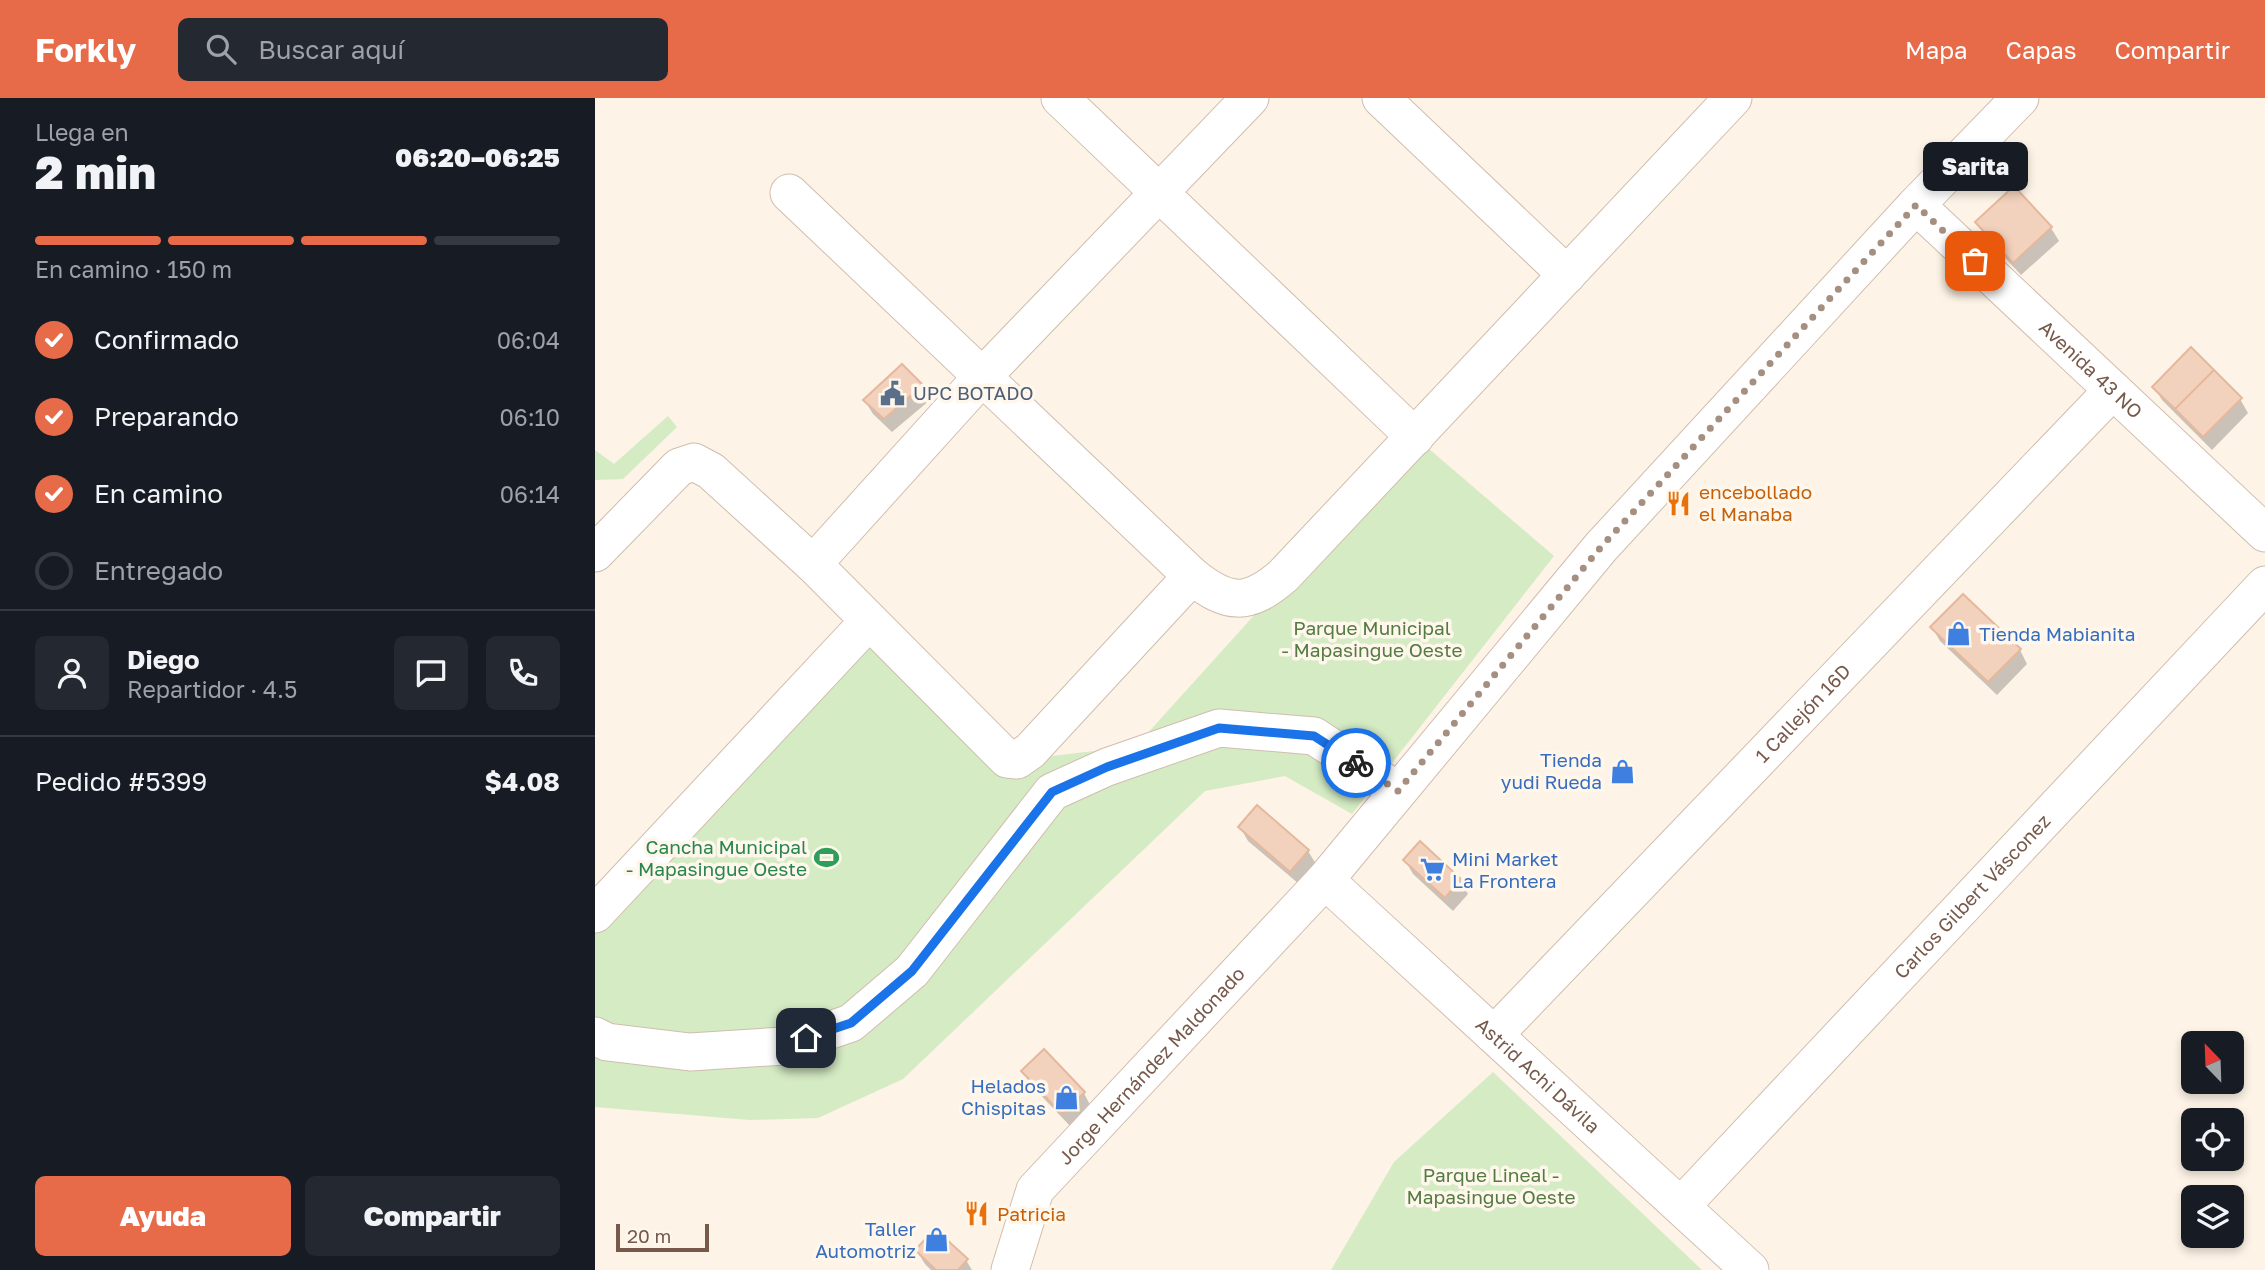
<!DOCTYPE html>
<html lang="es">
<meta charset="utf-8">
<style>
body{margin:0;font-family:"Golos Text",sans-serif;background:#242831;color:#f1f3f6;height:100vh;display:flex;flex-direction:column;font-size:26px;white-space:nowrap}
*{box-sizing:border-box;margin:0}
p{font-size:23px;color:#9ea1a6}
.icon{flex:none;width:38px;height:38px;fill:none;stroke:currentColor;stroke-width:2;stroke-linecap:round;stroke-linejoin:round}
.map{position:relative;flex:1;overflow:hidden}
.side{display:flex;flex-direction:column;background:#171b24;width:595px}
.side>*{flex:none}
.needle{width:46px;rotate:337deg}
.buttons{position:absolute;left:1586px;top:933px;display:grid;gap:14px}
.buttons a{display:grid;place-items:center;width:63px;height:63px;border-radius:10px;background:#171b24;box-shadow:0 4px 10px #0003;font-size:35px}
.scale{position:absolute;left:21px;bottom:18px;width:93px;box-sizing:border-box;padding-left:7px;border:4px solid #76594a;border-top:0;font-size:19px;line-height:24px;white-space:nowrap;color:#76594a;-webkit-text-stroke:5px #fff7ec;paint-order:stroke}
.pin{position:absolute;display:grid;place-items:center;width:60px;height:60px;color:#fff;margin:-30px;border-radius:14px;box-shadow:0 4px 10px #0006}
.courier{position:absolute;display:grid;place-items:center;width:70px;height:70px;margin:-35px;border:5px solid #1a73e8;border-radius:50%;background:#fff;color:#222;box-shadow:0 2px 9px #0007}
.bubble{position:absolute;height:49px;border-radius:10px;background:#171b24;box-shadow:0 4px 10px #0003;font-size:23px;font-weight:800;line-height:49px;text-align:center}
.head em{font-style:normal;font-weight:800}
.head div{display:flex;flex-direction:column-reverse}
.head{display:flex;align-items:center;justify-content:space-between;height:119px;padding:0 35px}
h1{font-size:46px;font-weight:800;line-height:52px}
.bar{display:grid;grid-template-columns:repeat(4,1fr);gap:10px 7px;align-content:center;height:84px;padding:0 35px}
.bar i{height:9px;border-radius:5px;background:#363941}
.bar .selected{background:#e86b49}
.bar p{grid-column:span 4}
.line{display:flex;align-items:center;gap:18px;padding:0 35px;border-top:2px solid #363941}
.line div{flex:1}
.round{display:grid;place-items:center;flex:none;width:74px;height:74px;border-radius:10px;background:#242831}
ol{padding:0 35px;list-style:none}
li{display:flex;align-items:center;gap:21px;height:77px}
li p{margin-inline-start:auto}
li .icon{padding:7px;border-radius:50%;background:#e86b49;color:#fff;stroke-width:4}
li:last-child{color:#9ea1a6}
li i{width:38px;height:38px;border:4px solid #363941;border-radius:50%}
.button{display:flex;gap:14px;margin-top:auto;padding:14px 35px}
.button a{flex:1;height:80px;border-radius:10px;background:#e86b49;color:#fff;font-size:28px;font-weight:800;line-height:80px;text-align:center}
.button a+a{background:#242831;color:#f1f3f6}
header{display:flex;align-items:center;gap:42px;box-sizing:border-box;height:98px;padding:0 35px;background:#e86b49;color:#fff}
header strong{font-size:33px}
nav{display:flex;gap:38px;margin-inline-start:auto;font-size:24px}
.search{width:490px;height:63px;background:#242831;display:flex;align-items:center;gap:18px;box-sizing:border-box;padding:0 24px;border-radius:10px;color:#9ea1a6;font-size:26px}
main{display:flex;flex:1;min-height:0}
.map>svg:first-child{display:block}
.green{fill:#d4ebc4}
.shadow{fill:#0003}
.building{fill:#f2d2bd;stroke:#e5b89d;stroke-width:2}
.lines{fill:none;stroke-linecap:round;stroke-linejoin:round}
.minor-casing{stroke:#d1bdae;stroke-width:39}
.minor{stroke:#fff;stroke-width:37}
.done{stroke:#a58f81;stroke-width:7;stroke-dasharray:0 12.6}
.route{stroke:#1a73e8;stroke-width:9}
.labels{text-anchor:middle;stroke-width:7;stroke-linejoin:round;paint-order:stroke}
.street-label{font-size:19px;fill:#76594a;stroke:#fff7ec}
.service-label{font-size:19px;fill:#4e5e75;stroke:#fff7ec;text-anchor:start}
.food-label{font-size:19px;fill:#c56008;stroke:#fff7ec;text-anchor:start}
.park-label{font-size:19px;fill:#547c42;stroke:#fff7ec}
.shop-label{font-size:19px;fill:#366cbe;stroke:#fff7ec;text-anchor:end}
.leisure-label{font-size:19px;fill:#27864d;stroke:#fff7ec;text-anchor:end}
</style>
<header>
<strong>Forkly</strong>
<div class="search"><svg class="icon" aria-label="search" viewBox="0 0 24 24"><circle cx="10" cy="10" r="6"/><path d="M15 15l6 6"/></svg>Buscar aquí</div>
<nav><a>Mapa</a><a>Capas</a><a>Compartir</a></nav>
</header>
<main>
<section class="side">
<div class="head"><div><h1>2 min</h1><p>Llega en</p></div><em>06:20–06:25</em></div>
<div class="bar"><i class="selected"></i><i class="selected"></i><i class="selected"></i><i></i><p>En camino · 150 m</p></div>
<ol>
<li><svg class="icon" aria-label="check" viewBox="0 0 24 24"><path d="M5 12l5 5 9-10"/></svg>Confirmado<p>06:04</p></li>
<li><svg class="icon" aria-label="check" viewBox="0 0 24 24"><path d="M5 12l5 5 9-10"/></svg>Preparando<p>06:10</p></li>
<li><svg class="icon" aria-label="check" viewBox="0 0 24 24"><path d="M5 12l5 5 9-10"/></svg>En camino<p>06:14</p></li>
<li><i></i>Entregado</li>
</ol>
<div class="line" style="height:126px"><a class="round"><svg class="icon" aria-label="person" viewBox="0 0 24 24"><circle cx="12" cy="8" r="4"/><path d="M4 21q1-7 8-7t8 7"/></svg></a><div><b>Diego</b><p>Repartidor · 4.5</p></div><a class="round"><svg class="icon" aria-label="chat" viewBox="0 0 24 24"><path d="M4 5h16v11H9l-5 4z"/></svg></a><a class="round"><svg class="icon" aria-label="phone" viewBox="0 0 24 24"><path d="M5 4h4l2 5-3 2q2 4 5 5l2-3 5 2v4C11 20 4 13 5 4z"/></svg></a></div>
<div class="line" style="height:91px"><div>Pedido #5399</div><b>$4.08</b></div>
<div class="button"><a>Ayuda</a><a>Compartir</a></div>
</section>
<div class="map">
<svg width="1670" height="1172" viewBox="0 0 1670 1172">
<rect width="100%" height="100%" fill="#fdf3e6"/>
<path class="green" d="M73,318L82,329L28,381L0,382V352L19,366Z
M820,339L959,458L757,716L690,678L610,693L308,981L223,1020L155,1022L0,1009V817L274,523L423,662L541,648Z
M898,974L1107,1172H736L799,1064Z"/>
<path class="shadow" d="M1382,124L1456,130L1464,143L1426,177L1390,138Z
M307,268L327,288L335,302L297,334L278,316L270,303Z
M1559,289L1645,301L1653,315L1617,352L1567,302Z
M1337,529L1425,552L1432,566L1402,597L1345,543Z
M645,729L713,753L721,766L704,786L653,743Z
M825,746L865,782L873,796L858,813L818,776L810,762Z
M428,974L489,995L496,1009L476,1029L436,987Z
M322,1153L371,1162L377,1172H336L330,1166Z"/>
<path class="building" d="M1419,88L1457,129L1418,165L1380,124Z
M1596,249L1619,272L1580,311L1557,289Z
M307,266L328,287L289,321L268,302Z
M1619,272L1647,300L1608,339L1580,311Z
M1368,496L1426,551L1393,584L1335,529Z
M662,707L714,752L695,774L643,729Z
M825,743L866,781L850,800L808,762Z
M449,951L490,994L467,1016L426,973Z
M340,1131L373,1161L363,1172H341L320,1152Z"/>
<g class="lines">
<defs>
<g id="minor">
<path d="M465,0L820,339"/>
<path d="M786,0L972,177"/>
<path d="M194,95L597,478C633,507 653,508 688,478L1138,0"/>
<path id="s1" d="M1321,107L1670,435"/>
<path d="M0,455L84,369L99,364L116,373L218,466"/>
<path d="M597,478L435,653L422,662L412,661L218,466L387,279L655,0"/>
<path id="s2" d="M730,782L1155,1172"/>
<path d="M0,816L274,523"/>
<path id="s3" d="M899,937L1518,292"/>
<path d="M0,938L12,944L95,954L189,948L256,925L317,873L457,694L512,669L624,630L719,638L803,693"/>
<path id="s4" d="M1086,1108L1670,487"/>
<path id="s5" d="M415,1172L440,1092L730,782L1006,449L1321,107L1425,0"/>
</g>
</defs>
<use href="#minor" class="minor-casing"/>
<use href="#minor" class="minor"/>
</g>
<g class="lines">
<path class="done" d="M761,665L803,693L1006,449L1321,107L1380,163"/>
<path class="route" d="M211,940L256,925L317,873L457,694L512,669L624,630L719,638L761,665"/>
</g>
<defs>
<symbol id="civic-bare" viewBox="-9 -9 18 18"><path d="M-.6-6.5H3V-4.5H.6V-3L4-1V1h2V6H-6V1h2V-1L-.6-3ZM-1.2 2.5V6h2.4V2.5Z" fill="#5c6f8a" stroke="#fff7ec" stroke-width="2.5" paint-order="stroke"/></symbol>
<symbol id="restaurant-bare" viewBox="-9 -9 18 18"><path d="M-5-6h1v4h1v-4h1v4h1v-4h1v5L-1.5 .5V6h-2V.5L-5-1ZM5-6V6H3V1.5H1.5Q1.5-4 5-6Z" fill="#e8710a" stroke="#fff7ec" stroke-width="2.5" paint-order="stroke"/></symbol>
<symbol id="shop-bare" viewBox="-9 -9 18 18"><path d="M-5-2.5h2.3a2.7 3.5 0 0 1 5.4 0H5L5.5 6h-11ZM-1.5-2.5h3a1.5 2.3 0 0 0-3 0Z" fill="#3f7fe0" stroke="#fff7ec" stroke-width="2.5" paint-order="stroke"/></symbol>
<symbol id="stadium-bare" viewBox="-9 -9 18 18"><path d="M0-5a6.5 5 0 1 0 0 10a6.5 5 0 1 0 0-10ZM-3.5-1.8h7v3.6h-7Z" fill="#2e9e5b" stroke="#fff7ec" stroke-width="2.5" paint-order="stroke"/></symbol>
<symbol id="supermarket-bare" viewBox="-9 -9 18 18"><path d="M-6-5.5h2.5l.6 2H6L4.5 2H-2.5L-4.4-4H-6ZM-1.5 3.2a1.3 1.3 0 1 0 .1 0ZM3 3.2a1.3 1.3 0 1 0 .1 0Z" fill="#3f7fe0" stroke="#fff7ec" stroke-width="2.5" paint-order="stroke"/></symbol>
</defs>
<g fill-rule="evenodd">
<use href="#civic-bare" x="280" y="278" width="35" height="35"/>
<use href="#restaurant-bare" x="1066" y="388" width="35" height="35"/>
<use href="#shop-bare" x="1346" y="518" width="35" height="35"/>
<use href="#shop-bare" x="1010" y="656" width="35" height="35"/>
<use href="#stadium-bare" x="214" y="742" width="35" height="35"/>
<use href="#supermarket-bare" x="820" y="754" width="35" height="35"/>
<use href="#shop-bare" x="454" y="982" width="35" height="35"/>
<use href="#restaurant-bare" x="364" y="1098" width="35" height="35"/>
<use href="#shop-bare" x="324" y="1124" width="35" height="35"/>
</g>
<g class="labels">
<g class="street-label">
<text dy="7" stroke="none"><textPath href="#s1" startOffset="240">Avenida 43 NO</textPath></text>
<text dy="7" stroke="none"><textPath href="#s3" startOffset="446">1 Callejón 16D</textPath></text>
<text dy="7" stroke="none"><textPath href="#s4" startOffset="425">Carlos Gilbert Vásconez</textPath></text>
<text dy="7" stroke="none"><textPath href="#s5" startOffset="254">Jorge Hernández Maldonado</textPath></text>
<text dy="7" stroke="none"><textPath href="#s2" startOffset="289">Astrid Achi Dávila</textPath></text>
</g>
<g class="service-label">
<text x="318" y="302">UPC BOTADO</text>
</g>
<g class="food-label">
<text x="1104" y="401">encebollado<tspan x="1104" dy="22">el Manaba</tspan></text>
<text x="402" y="1123">Patricia</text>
</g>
<g class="park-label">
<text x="777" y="537">Parque Municipal<tspan x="777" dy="22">- Mapasingue Oeste</tspan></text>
<text x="896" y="1084">Parque Lineal -<tspan x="896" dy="22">Mapasingue Oeste</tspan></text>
</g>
<g class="shop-label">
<text x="1384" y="543" text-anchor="start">Tienda Mabianita</text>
<text x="1007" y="669">Tienda<tspan x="1007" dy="22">yudi Rueda</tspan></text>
<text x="857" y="768" text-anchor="start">Mini Market<tspan x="857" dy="22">La Frontera</tspan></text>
<text x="451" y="995">Helados<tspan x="451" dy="22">Chispitas</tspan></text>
<text x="321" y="1138">Taller<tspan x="321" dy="22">Automotriz</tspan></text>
</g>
<g class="leisure-label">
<text x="212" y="756">Cancha Municipal<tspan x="212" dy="22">- Mapasingue Oeste</tspan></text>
</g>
</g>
</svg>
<div class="buttons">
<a><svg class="needle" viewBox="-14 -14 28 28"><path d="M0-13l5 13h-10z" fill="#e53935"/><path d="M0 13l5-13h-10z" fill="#9ea1a6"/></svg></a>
<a><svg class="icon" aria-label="locate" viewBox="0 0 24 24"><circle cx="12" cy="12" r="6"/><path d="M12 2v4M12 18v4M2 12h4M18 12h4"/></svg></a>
<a><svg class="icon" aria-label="layers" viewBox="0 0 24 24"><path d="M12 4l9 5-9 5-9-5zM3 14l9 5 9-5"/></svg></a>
</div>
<div class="scale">20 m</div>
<div class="pin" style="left:1380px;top:163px;background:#ea580c"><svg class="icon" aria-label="bag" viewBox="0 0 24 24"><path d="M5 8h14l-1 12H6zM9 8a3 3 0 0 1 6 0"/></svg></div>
<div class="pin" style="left:211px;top:940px;background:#1f2937"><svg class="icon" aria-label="home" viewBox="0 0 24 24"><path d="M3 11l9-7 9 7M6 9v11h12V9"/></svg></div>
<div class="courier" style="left:761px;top:665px"><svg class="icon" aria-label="bike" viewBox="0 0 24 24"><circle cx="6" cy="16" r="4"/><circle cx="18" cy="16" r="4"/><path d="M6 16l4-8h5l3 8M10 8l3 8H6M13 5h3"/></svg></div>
<div class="bubble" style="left:1328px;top:44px;width:105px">Sarita</div>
</div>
</main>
